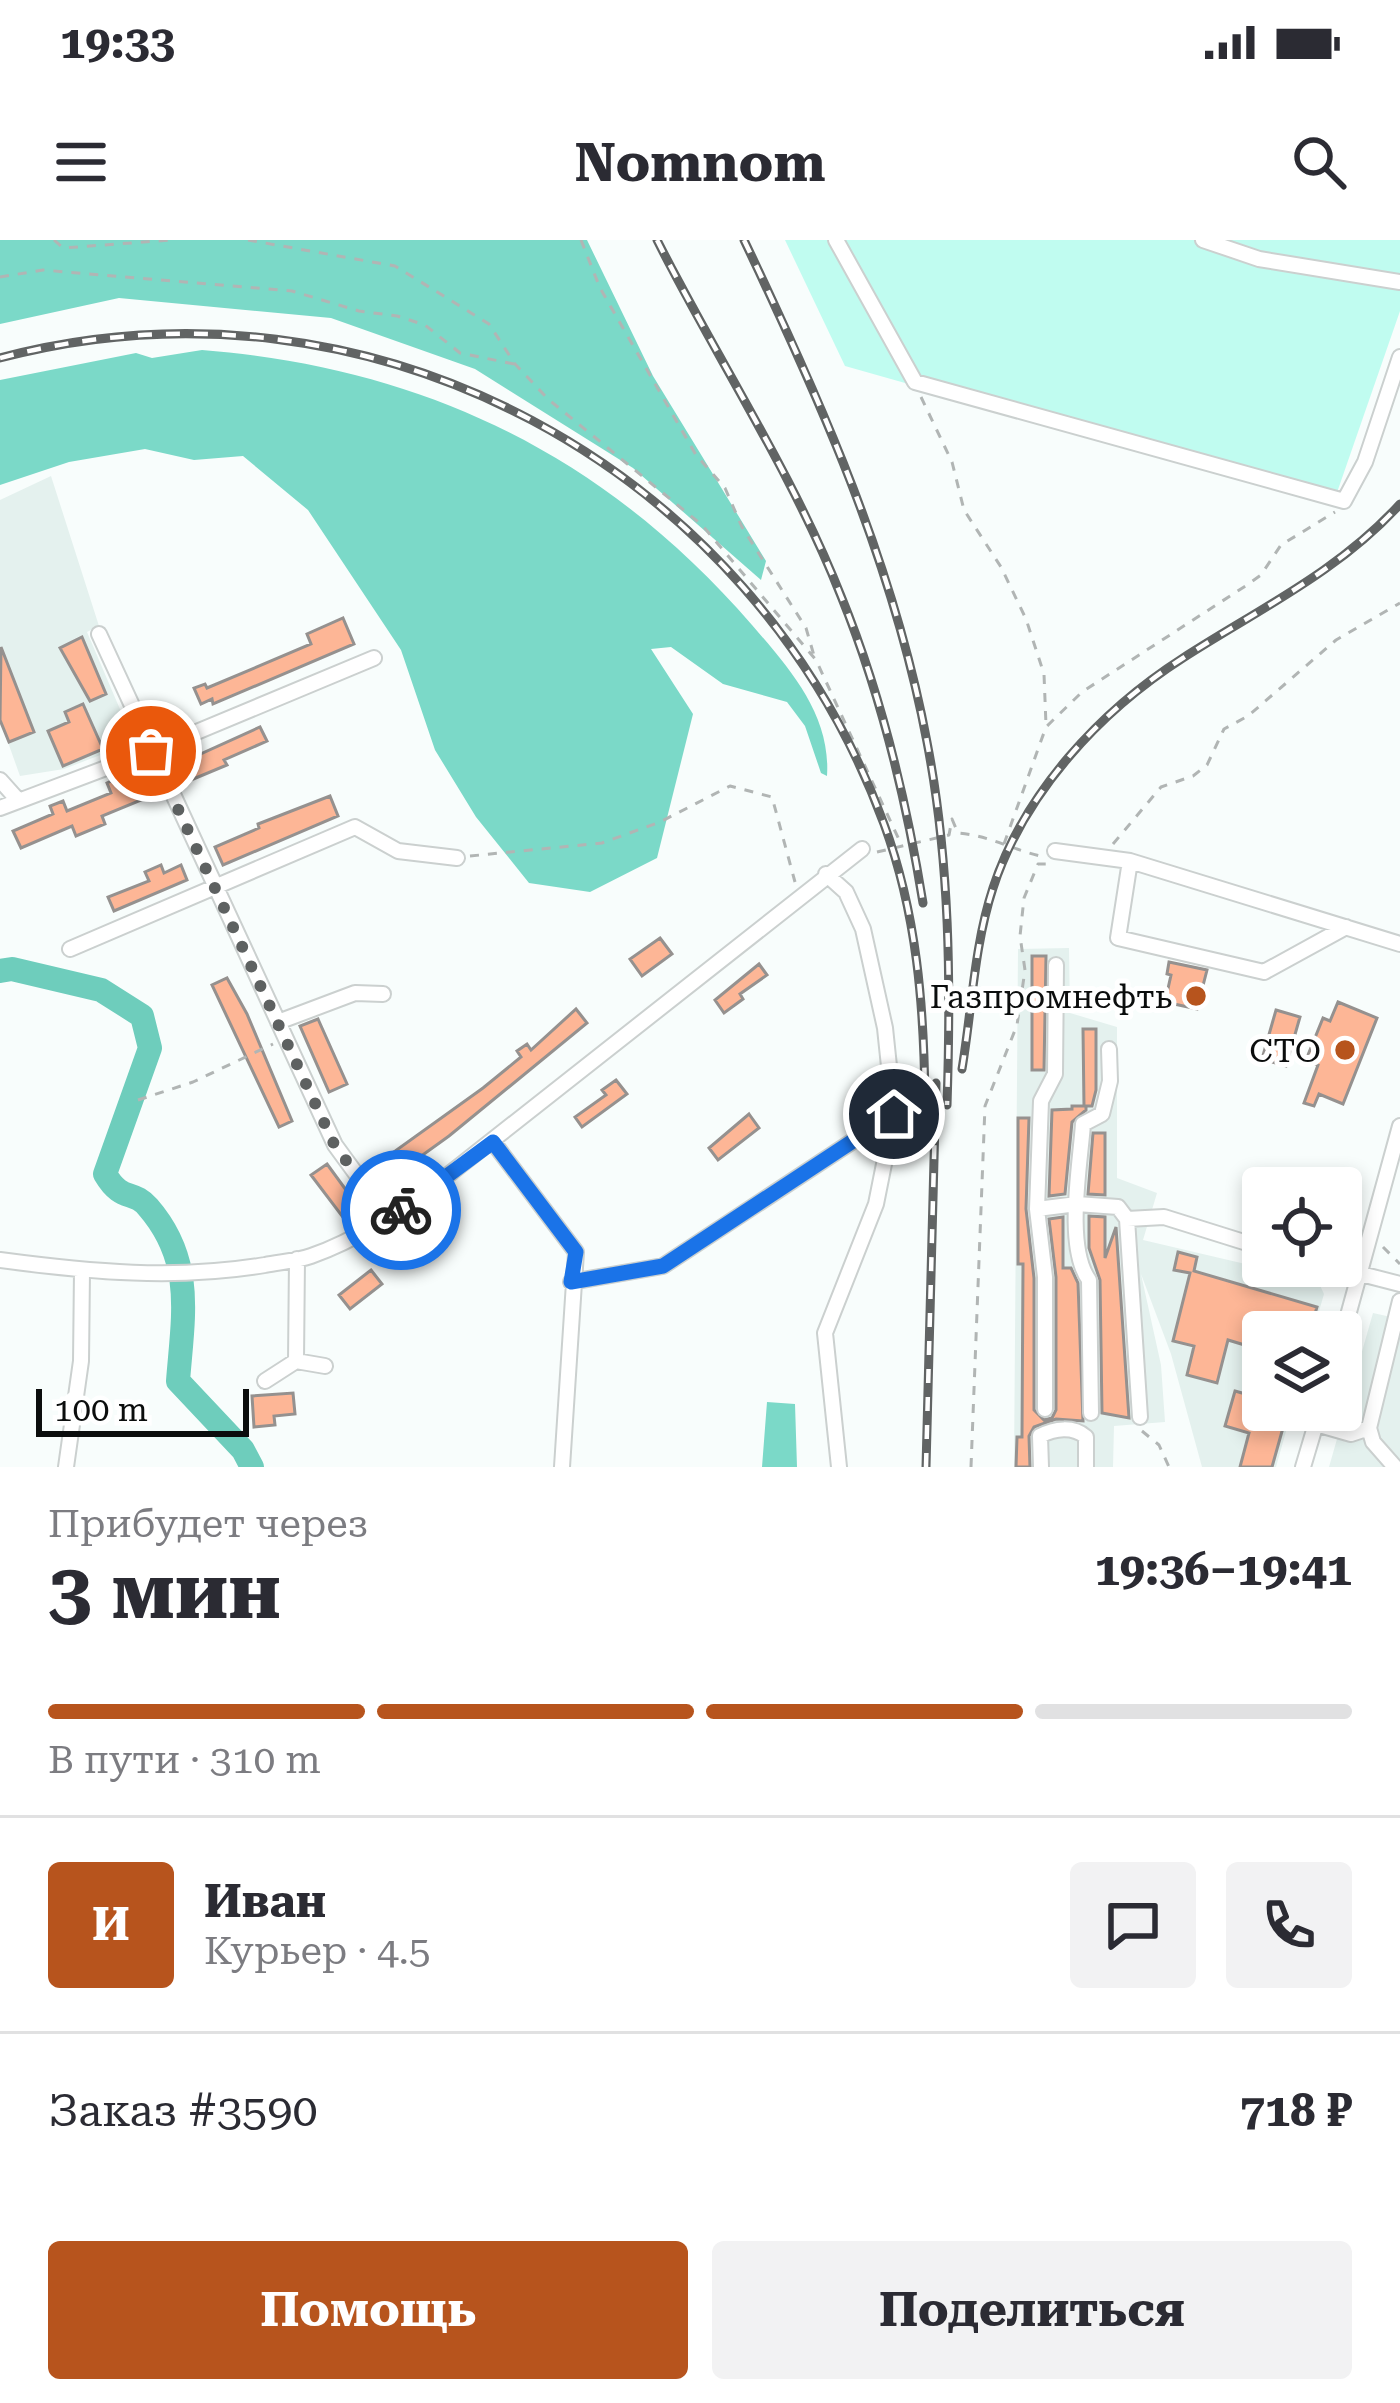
<!DOCTYPE html>
<html lang="ru">
<meta charset="utf-8">
<style>
body{margin:0;font-family:"Roboto Serif",serif;background:#f2f2f3;color:#2b2b33;height:100vh;display:flex;flex-direction:column;font-size:45px;white-space:nowrap}
*{box-sizing:border-box;margin:0}
p{font-size:39px;color:#7c7c81}
.icon{flex:none;width:66px;height:66px;fill:none;stroke:currentColor;stroke-width:2;stroke-linecap:round;stroke-linejoin:round}
.map{position:relative;height:1227px;overflow:hidden}
.details{display:flex;flex-direction:column;background:#fff;flex:1}
.details>*{flex:none}
.controls{position:absolute;left:1242px;top:927px;display:grid;gap:24px}
.controls a{display:grid;place-items:center;width:120px;height:120px;border-radius:12px;background:#fff;box-shadow:0 6px 18px #0003;font-size:60px}
.scale{position:absolute;left:36px;bottom:30px;width:213px;box-sizing:border-box;padding-left:12px;border:6px solid #0b0d0d;border-top:0;font-size:33px;line-height:42px;white-space:nowrap;color:#0b0d0d;-webkit-text-stroke:9px #fff;paint-order:stroke}
.pin{position:absolute;display:grid;place-items:center;width:102px;height:102px;color:#fff;margin:-51px;border:6px solid #fff;border-radius:50%;box-shadow:0 3px 12px #0007}
.courier{position:absolute;display:grid;place-items:center;width:120px;height:120px;margin:-60px;border:9px solid #1a73e8;border-radius:50%;background:#fff;color:#222;box-shadow:0 3px 15px #0007}
.head em{font-style:normal;font-weight:700}
.head div{display:flex;flex-direction:column-reverse}
.head{display:flex;align-items:center;justify-content:space-between;height:204px;padding:0 48px}
h1{font-size:78px;font-weight:700;line-height:90px}
.bar{display:grid;grid-template-columns:repeat(4,1fr);gap:18px 12px;align-content:center;height:144px;padding:0 48px}
.bar i{height:15px;border-radius:9px;background:#e1e1e2}
.bar .on{background:#b7541d}
.bar p{grid-column:span 4}
.line{display:flex;align-items:center;gap:30px;padding:0 48px;border-top:3px solid #e1e1e2}
.line div{flex:1}
.round{display:grid;place-items:center;flex:none;width:126px;height:126px;border-radius:12px;background:#f2f2f3}
.action{display:flex;gap:24px;margin-top:auto;padding:24px 48px}
.action a{flex:1;height:138px;border-radius:12px;background:#b7541d;color:#fff;font-size:48px;font-weight:700;line-height:138px;text-align:center}
.action a+a{background:#f2f2f3;color:#2b2b33}
.status{display:flex;justify-content:space-between;align-items:center;height:84px;padding:0 60px;background:#fff;direction:ltr}
.status svg{height:33px;fill:currentColor}
header{display:flex;justify-content:space-between;align-items:center;height:156px;padding:0 48px;background:#fff;font-size:54px;font-weight:700}
.map>svg:first-child{display:block}
.built{fill:#e4f1ee}
.green{fill:#c0fcf0}
.forest{fill:#7bd9c8}
.lines{fill:none;stroke-linecap:round;stroke-linejoin:round}
.river{stroke:#6ecdbc;stroke-width:24}
.building{fill:#fdb696;stroke:#95918f;stroke-width:3}
.minor-casing{stroke:#cbd0cf;stroke-width:18}
.path{stroke:#b1b5b4;stroke-width:3;stroke-dasharray:9 9;stroke-linecap:butt}
.minor{stroke:#fff;stroke-width:14}
.rail-casing{stroke:#616464;stroke-width:9}
.rail{stroke:#fff;stroke-width:4.5;stroke-dasharray:14;stroke-linecap:butt}
.done{stroke:#5e6161;stroke-width:12;stroke-dasharray:0 21.6}
.route{stroke:#1a73e8;stroke-width:15}
.poi-dot{fill:#b7541d;stroke:#fff;stroke-width:4.5}
.labels{text-anchor:middle;stroke-width:10;stroke-linejoin:round;paint-order:stroke}
.poi-label{font-size:33px;fill:#0b0d0d;stroke:#fff;text-anchor:end}
</style>
<div class="status"><b>19:33</b><svg viewBox="0 0 49 12"><path d="M0 12V9h3v3zM5 12V6h3v6zM10 12V3h3v9zM15 12V0h3v12zM26 1h20v11H26zM47 4h2v5h-2z"/></svg></div>
<header><svg class="icon" aria-label="menu" viewBox="0 0 24 24"><path d="M4 6h16M4 12h16M4 18h16"/></svg>Nomnom<svg class="icon" aria-label="search" viewBox="0 0 24 24"><circle cx="10" cy="10" r="6"/><path d="M15 15l6 6"/></svg></header>
<div class="map">
<svg width="1400" height="1227" viewBox="0 0 1400 1227">
<rect width="100%" height="100%" fill="#f8fdfc"/>
<path class="built" d="M51,236L99,386L87,392L134,502L64,529L20,536L0,480V260Z
M1069,708L1070,773L1117,787V938L1157,953L1143,1000L1318,1041L1324,1054L1313,1092H1263V1170H1292L1276,1227H1202L1171,1114L1141,1034L1161,1125L1165,1182L1114,1186L1113,1227H1014L1018,709Z
M1373,1073L1400,1079V1227H1329Z"/>
<path class="green" d="M785,0H1400V71L1333,264L845,126Z"/>
<path class="forest" d="M0,0H587L653,136L766,321L761,340L633,228L475,129L331,78L119,58L0,84Z
M202,110C424,127 606,216 752,385C790,429 831,475 827,536L821,533L805,486L787,462L723,444L671,407L651,409L693,474L657,618L590,652L529,643L476,577L435,510L401,410L308,270L243,216L194,220L145,209L69,222L0,245V140L136,113L152,118Z
M767,1162L795,1164L797,1227H762Z"/>
<g class="lines">
<path class="river" d="M0,731L12,729L101,750L142,776L150,808L105,934C122,963 133,949 148,967C195,1021 183,1076 178,1141L243,1210L252,1227"/>
</g>
<path class="building" d="M343,378L354,404L213,464L212,459L201,464L194,448L205,444L207,448L311,404L307,394Z
M82,397L106,454L90,461L60,408Z
M1,407L34,492L9,502L0,480Z
M83,464L103,509L63,526L48,491L69,482L65,472Z
M260,487L267,501L224,520L227,525L191,540L183,522Z
M120,537L124,547L144,538L151,556L102,576L105,584L76,596L72,586L21,608L13,591L53,574L50,566L63,561L67,571L111,553L107,543Z
M330,556L338,576L223,625L215,607L259,588L258,584Z
M161,625L164,633L181,625L187,640L114,671L108,657L149,641L145,632Z
M660,698L672,714L642,736L630,719Z
M1032,716H1046L1044,830H1032Z
M1169,722L1207,730L1197,769L1165,762L1171,735L1167,734Z
M759,724L767,735L740,754L743,759L724,773L715,760Z
M227,738L247,774L292,881L279,887L212,745Z
M1338,762L1377,778L1343,864L1319,854L1314,866L1304,863L1318,825L1306,820L1323,778L1330,781Z
M576,769L587,783L449,896L388,940L377,924L483,848L521,817L517,811L527,804L531,810Z
M1276,770L1300,777L1286,826L1262,819Z
M318,779L347,844L329,852L300,786Z
M1083,789H1096V850L1092,866H1084Z
M616,840L627,854L582,887L575,877L606,855L602,850Z
M1072,866H1086V870L1072,882L1065,954L1049,956L1052,870L1072,869Z
M749,874L759,888L718,920L709,908Z
M1018,878H1029L1026,969L1034,1038V1170L1044,1180L1052,1178L1056,1170V1037L1049,979L1063,977V1028H1071L1078,1043L1083,1181L1056,1179L1034,1187L1029,1196L1030,1227H1016L1017,1197H1022L1023,1024H1018Z
M1093,893H1105V955L1088,954Z
M327,924L357,965L342,976L311,935Z
M1089,976L1105,977V1018L1116,987L1129,1178L1102,1173L1100,1040L1089,1008Z
M1178,1012L1197,1017L1194,1031L1317,1067L1310,1091L1256,1075L1248,1106L1228,1100L1217,1143L1187,1135L1194,1106L1173,1101L1190,1033L1174,1030Z
M371,1030L382,1044L350,1069L339,1055Z
M1235,1151L1263,1159V1170H1288L1272,1227H1240L1249,1193L1225,1186Z
M293,1153L295,1174L274,1176L275,1185L254,1187L252,1156Z"/>
<g class="lines">
<defs>
<path id="minor" d="M836,0L915,142L1344,261L1365,222L1400,117
M1203,0L1259,19L1400,42
M99,394L335,905L389,979
M0,540L17,559
M0,568L151,511L374,418
M1055,611L1130,621L1400,704
M1130,621L1118,698L1264,732L1346,687
M826,634L846,652L863,689L885,788L894,874L876,964L825,1093L839,1227
M70,709L355,587L398,611L457,618
M278,782L355,753L383,754
M493,902L576,1012L562,1227
M1037,969L1077,964L1118,967L1127,979L1140,1177
M1127,979L1164,977L1263,1008
M297,1019L296,1121L325,1126
M0,1020C90,1032 176,1040 265,1025C280,1022 297,1021 311,1016C357,1000 398,972 438,943L862,609
M1330,1026L1400,1044
M571,1042L663,1026L894,874
M1341,1101L1400,886
M265,1141L296,1121
M1045,1169V1037L1037,969L1041,861L1055,834L1056,725
M1091,1173L1089,1040C1065,1007 1080,926 1083,884L1102,874L1110,841L1109,809
M1316,1184L1351,1194L1369,1188
M66,1227L81,1121L82,1031
M1041,1227L1040,1196C1055,1188 1073,1186 1086,1197V1227
M1303,1227L1320,1170
M1395,1227L1373,1202L1369,1188L1400,1061"/>
</defs>
<use href="#minor" class="minor-casing"/>
<path class="path" d="M54,0L63,8L171,0
M248,0L395,26L489,84L515,124L548,159L702,285L816,420L901,604
M581,0L600,48L696,215L725,248L742,287L806,388L815,419
M0,37L43,30L292,51L359,71L397,76L425,85L460,113L514,124
M921,157L952,222L964,270L1001,327L1026,379L1044,434L1046,485
M1004,604L1046,487L1082,452L1247,345L1261,335L1281,305L1335,272
M1113,604L1161,547L1193,536L1207,525L1224,489L1248,476L1336,400L1400,363
M877,612L949,595L952,579L958,593C988,595 1015,611 1045,617
M470,616L602,603L660,582L730,546L772,557L795,642
M138,860L193,842L273,804
M1383,1007L1400,1024
M1341,1139L1348,1112
M1142,1191L1159,1205L1169,1227
M971,1227L985,866L1017,785L1025,730L1020,696L1024,658L1038,624H1047"/>
<use href="#minor" class="minor"/>
<defs>
<path id="rail" d="M657,0C717,119 792,232 841,356C881,454 906,558 923,663
M744,0C821,162 894,325 927,502C950,621 951,744 947,865
M0,118C371,20 753,227 884,584C917,674 924,766 925,861
M962,829C972,769 974,706 993,648C1024,553 1100,471 1183,418C1259,369 1338,332 1400,264
M926,1227L936,843"/>
</defs>
<use href="#rail" class="rail-casing"/>
<use href="#rail" class="rail"/>
</g>
<g class="lines">
<path class="done" d="M151,511L334,904L389,979L401,970"/>
<path class="route" d="M401,970L493,902L576,1012L571,1042L663,1026L894,874"/>
</g>
<g class="poi-dot">
<circle cx="1196" cy="756" r="12"/>
<circle cx="1345" cy="810" r="12"/>
</g>
<g class="labels">
<g class="poi-label">
<text x="1172" y="768">Газпромнефть</text>
<text x="1321" y="822">СТО</text>
</g>
</g>
</svg>
<div class="controls">
<a><svg class="icon" aria-label="locate" viewBox="0 0 24 24"><circle cx="12" cy="12" r="6"/><path d="M12 2v4M12 18v4M2 12h4M18 12h4"/></svg></a>
<a><svg class="icon" aria-label="layers" viewBox="0 0 24 24"><path d="M12 4l9 5-9 5-9-5zM3 14l9 5 9-5"/></svg></a>
</div>
<div class="scale">100 m</div>
<div class="pin" style="left:151px;top:511px;background:#ea580c"><svg class="icon" aria-label="bag" viewBox="0 0 24 24"><path d="M5 8h14l-1 12H6zM9 8a3 3 0 0 1 6 0"/></svg></div>
<div class="pin" style="left:894px;top:874px;background:#1f2937"><svg class="icon" aria-label="home" viewBox="0 0 24 24"><path d="M3 11l9-7 9 7M6 9v11h12V9"/></svg></div>
<div class="courier" style="left:401px;top:970px"><svg class="icon" aria-label="bike" viewBox="0 0 24 24"><circle cx="6" cy="16" r="4"/><circle cx="18" cy="16" r="4"/><path d="M6 16l4-8h5l3 8M10 8l3 8H6M13 5h3"/></svg></div>
</div>
<section class="details">
<div class="head"><div><h1>3 мин</h1><p>Прибудет через</p></div><em>19:36–19:41</em></div>
<div class="bar"><i class="on"></i><i class="on"></i><i class="on"></i><i></i><p>В пути · 310 m</p></div>
<div class="line" style="height:216px"><b class="round" style="background:#b7541d;color:#fff">И</b><div><b>Иван</b><p>Курьер · 4.5</p></div><a class="round"><svg class="icon" aria-label="chat" viewBox="0 0 24 24"><path d="M4 5h16v11H9l-5 4z"/></svg></a><a class="round"><svg class="icon" aria-label="phone" viewBox="0 0 24 24"><path d="M5 4h4l2 5-3 2q2 4 5 5l2-3 5 2v4C11 20 4 13 5 4z"/></svg></a></div>
<div class="line" style="height:156px"><div>Заказ #3590</div><b>718 ₽</b></div>
<div class="action"><a>Помощь</a><a>Поделиться</a></div>
</section>
